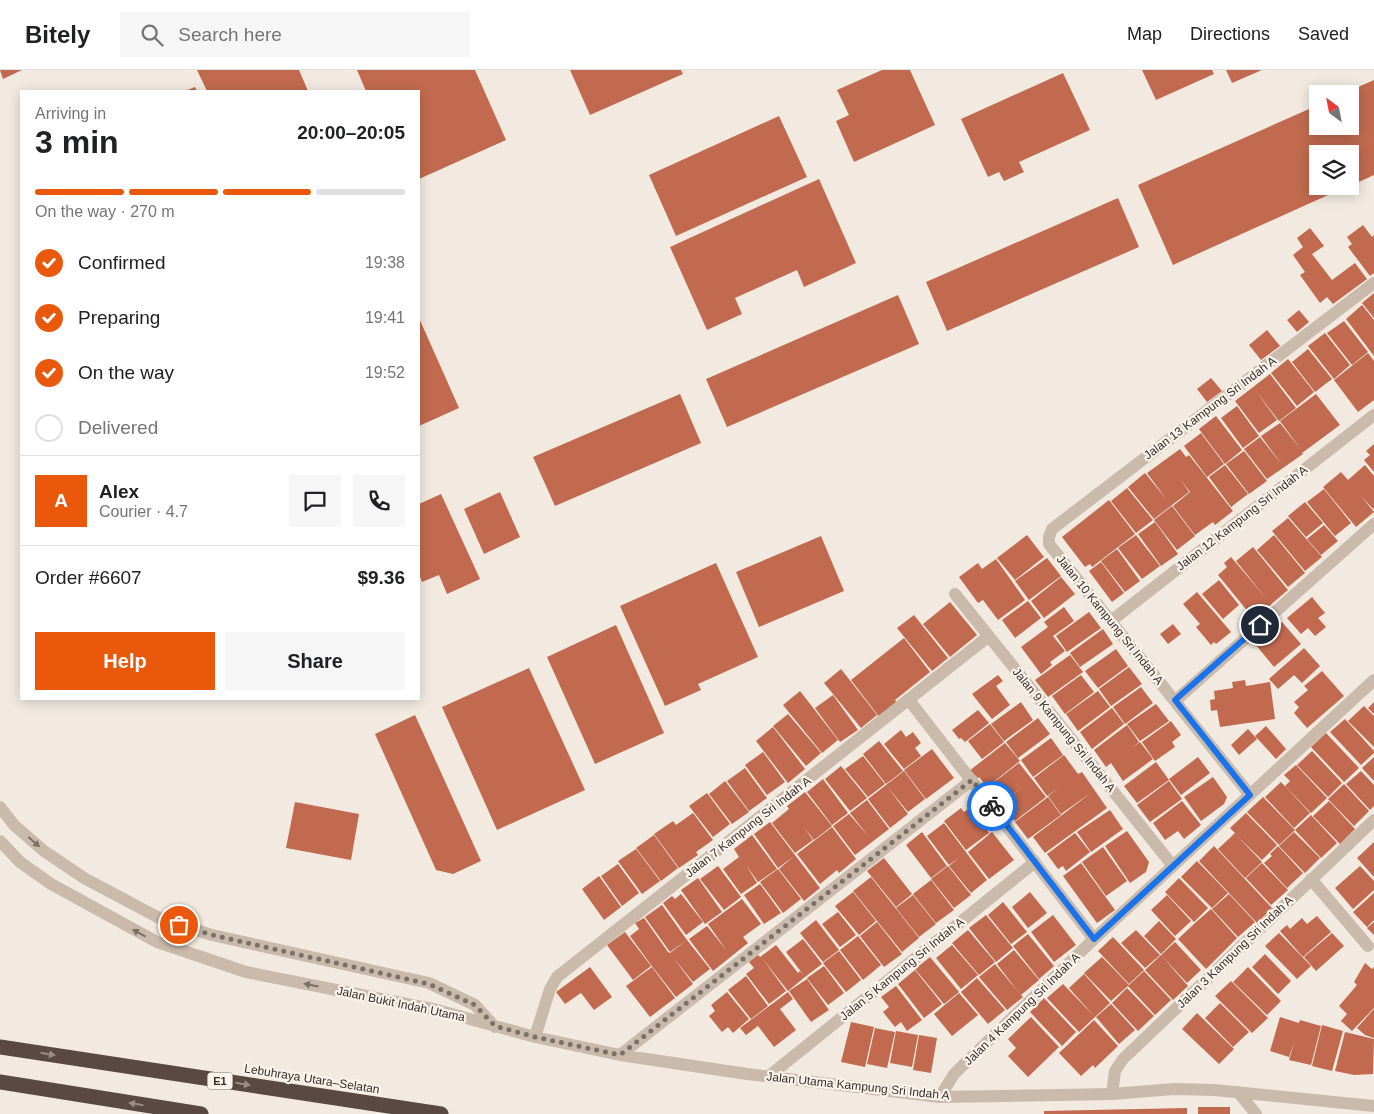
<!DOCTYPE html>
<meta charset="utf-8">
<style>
body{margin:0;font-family:Arial,sans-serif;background:#f6f6f6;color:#202124;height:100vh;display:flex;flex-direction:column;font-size:19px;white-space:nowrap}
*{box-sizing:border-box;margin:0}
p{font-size:16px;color:#757577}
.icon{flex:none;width:28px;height:28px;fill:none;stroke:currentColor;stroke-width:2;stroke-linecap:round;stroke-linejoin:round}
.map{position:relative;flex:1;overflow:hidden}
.side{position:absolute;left:20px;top:20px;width:400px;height:610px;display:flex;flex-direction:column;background:#fff;border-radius:0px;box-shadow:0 2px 12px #0003}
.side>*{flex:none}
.needle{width:32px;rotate:328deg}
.tools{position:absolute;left:1309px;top:15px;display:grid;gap:10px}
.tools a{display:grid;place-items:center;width:50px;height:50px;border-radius:0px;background:#fff;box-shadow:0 2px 12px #0003;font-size:25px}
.pin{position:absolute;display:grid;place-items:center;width:42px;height:42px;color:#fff;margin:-21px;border:2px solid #fff;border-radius:50%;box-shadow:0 1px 5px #0007}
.courier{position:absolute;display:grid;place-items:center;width:50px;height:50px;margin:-25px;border:4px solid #1a73e8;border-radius:50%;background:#fff;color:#222;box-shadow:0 1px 6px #0007}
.headline em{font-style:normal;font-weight:700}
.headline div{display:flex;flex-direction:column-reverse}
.headline{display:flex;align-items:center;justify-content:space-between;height:85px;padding:0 15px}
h1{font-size:32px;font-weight:700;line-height:38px}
.bar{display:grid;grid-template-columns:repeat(4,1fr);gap:8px 5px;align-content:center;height:60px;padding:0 15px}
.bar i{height:6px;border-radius:4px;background:#e0e0e0}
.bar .selected{background:#ea580c}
.bar p{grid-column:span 4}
.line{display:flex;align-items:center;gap:12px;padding:0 15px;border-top:1px solid #e0e0e0}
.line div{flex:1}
.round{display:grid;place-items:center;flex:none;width:52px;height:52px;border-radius:0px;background:#f6f6f6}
ol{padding:0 15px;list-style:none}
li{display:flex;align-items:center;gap:15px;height:55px}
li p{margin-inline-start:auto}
li .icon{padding:5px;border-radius:50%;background:#ea580c;color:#fff;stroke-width:4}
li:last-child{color:#757577}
li i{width:28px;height:28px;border:2px solid #e0e0e0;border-radius:50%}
.action{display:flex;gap:10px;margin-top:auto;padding:10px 15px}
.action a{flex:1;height:58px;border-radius:0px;background:#ea580c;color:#fff;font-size:20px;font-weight:700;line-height:58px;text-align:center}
.action a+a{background:#f6f6f6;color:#202124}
header{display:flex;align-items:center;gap:30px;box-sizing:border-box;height:70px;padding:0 25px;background:#fff;border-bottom:1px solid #e0e0e0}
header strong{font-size:24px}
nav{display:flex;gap:28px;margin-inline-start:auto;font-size:18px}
.search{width:350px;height:45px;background:#f6f6f6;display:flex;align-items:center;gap:12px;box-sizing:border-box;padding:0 18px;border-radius:0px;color:#757577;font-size:19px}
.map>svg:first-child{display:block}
.building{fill:#c16a4f}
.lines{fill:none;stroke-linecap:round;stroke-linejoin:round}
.minor{stroke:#cabaac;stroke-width:12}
.highway{stroke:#594942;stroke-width:15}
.oneway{fill:#7a6e65}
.oneway2{fill:#998d86}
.done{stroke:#7a706a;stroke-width:5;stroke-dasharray:0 9}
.route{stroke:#1a73e8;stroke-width:6}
.labels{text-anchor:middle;stroke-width:4.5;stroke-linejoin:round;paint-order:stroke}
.shield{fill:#faf4ec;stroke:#736a65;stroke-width:1}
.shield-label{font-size:11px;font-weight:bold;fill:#392f2b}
.street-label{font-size:12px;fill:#392f2b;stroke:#faf4ec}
</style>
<header>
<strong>Bitely</strong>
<div class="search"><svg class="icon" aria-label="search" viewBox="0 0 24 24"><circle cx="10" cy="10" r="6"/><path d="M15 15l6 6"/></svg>Search here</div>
<nav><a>Map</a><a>Directions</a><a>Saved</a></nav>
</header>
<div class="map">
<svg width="1374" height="1044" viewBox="0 0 1374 1044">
<rect width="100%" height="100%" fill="#f2eae0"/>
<path class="building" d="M0,0H22L3,9Z
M197,0H299L308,21H207Z
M357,0H475L506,70L419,109V21H366Z
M570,0H681L683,4L590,45Z
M882,0H910L935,55L854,92L836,51L849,45L837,20Z
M1142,0H1212L1214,4L1156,30Z
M1226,0H1262L1232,13Z
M1063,3L1090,60L1019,92L1024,102L1004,111L999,102L988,107L961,49Z
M1374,10V105L1350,116V84H1318V116H1348L1173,195L1138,115L1318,35V56H1350V24H1342Z
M195,17L197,21H185Z
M779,46L807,107L676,166L649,105Z
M819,109L856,193L804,217L797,200L735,228L742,244L707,260L670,177Z
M1118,128L1139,177L947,261L926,212Z
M1363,155L1372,167L1374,165V203L1370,206L1348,177L1352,174L1347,167Z
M1310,158L1324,176L1312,184L1332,210L1355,193L1367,209L1333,234L1327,227L1320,233L1300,205L1305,202L1293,185L1303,177L1297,168Z
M1374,223V248L1362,233Z
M898,225L919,274L727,357L706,309Z
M1362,235L1374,250V286L1346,249Z
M1299,240L1309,252L1297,262L1287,250Z
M419,248L459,338L419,356Z
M1344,251L1368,282L1352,295L1327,263Z
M1267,260L1280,276L1261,290L1249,275Z
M1325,263L1350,295L1334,309L1308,276Z
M1308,279L1332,309L1315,322L1292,292Z
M1368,283L1374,291V330L1358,342L1334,310Z
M1288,289L1314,322L1297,336L1271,303Z
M1270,304L1296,338L1279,351L1255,320L1277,350L1259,363L1235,331Z
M1211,308L1222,321L1207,332L1197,319Z
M680,324L701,373L555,436L533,387Z
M1316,324L1340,355L1302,383L1303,384L1267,409L1244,379L1260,367L1282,395L1261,366L1280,353L1302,381L1280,351Z
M1237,336L1259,366L1243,378L1221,348Z
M1216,346L1242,380L1225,394L1199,359Z
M1201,363L1224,394L1207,407L1184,376Z
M1374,374V402L1364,390L1370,385L1366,381Z
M1180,379L1186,387L1189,385L1233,441L1215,455L1213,452L1195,465L1173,436L1190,422L1180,409L1189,422L1154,449L1128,417L1145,403L1167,430L1147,403Z
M1244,381L1267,411L1249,424L1226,394Z
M1225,395L1248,424L1231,437L1209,407Z
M1365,395L1374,406V438L1373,439L1361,426L1374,442L1356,457L1323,417L1341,402L1348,410Z
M1127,418L1153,450L1136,463L1111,431Z
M1324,419L1351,453L1335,466L1307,432Z
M500,422L520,467L484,484L464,439Z
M441,424L480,509L447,524L439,505L422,512L419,504V434Z
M1109,430L1135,464L1092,497L1090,494L1085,497L1062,467Z
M1305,432L1323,453L1306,467L1288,446Z
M1172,436L1195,466L1177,480L1154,450Z
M1288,448L1322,487L1305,501L1272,461Z
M1155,452L1178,484L1161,496L1138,464Z
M1324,455L1338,471L1321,485L1307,469Z
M1027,465L1044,487L1015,510L997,488Z
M1136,465L1160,496L1142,509L1118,478Z
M1274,465L1305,503L1288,517L1257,480Z
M821,466L844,521L759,557L736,502Z
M1253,477L1288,520L1254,549L1218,505L1227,497L1224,493L1231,487L1266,528L1236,491Z
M1117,479L1140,511L1125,522L1101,491Z
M1047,488L1061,506L1029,530L1015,511Z
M996,489L1025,530L998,550L983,530L978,533L959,507L978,493L982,499Z
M1101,492L1124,523L1112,532L1089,501Z
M716,493L758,587L698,614L701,620L665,636L620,536Z
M1061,507L1075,524L1044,548L1031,531Z
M1219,510L1239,535L1223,549L1202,524Z
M1197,522L1231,562L1216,574L1214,572L1211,575L1196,557L1200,554L1183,534Z
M1312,527L1325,543L1318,548L1326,557L1315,566L1308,558L1301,564L1287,548Z
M1028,531L1041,548L1015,568L1002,550Z
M950,532L977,565L950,587L923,554Z
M1064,537L1074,551L1053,566L1065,581L1050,592L1052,595L1041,604L1021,577L1048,557L1044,552Z
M1089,542L1101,558L1067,582L1056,566Z
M914,545L948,588L932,601L897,558Z
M1282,552L1301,574L1274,597L1255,574Z
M1173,554L1181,564L1168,574L1160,564Z
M616,555L664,663L595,694L547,587Z
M1103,559L1113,574L1080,597L1070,583Z
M904,568L930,602L895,630L898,634L880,648L851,610Z
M1304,578L1320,596L1302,613L1294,605L1278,619L1269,609Z
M1116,579L1128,596L1098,618L1085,601Z
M1070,585L1083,602L1048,627L1035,610Z
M1129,597L1142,614L1111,636L1099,619Z
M529,598L585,720L497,760L442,637Z
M841,599L877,645L861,658L824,613Z
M1322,601L1344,626L1307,658L1294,643L1299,637L1294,632L1308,620L1304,616Z
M998,605L1003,611L996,616L1010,635L992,649L972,624Z
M1081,605L1094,622L1065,644L1052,626Z
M1245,610L1246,616L1270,612L1275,649L1220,657L1217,640L1211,641L1210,630L1215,629L1214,621L1233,618L1232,612Z
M1141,617L1153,633L1125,654L1113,637Z
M800,621L838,670L822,683L783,635Z
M1098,621L1110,637L1078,661L1066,644Z
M833,625L858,660L840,672L815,638Z
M1021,632L1033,650L1004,671L991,654Z
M1374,632V644L1368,638Z
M1156,634L1169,651L1140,671L1127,654Z
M1364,636L1374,646V677L1348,651Z
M1112,638L1124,654L1092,679L1080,662Z
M978,640L989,653L965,672L961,668L959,669L952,660Z
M788,644L821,683L806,696L773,656Z
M415,645L481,791L453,804L436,800L375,664Z
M1038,648L1050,664L1018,688L1006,672Z
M1345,649L1374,681V683L1361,695L1330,662Z
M1171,651L1181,665L1172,672L1175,677L1155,691L1142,672Z
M990,654L1004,672L982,689L968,671Z
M1127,655L1139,672L1132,678L1140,672L1153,689L1123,711L1111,693L1106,697L1094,680Z
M1266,656L1286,679L1276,689L1255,666Z
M773,657L805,699L788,713L756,671Z
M1248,659L1257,669L1239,685L1231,675Z
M901,660L906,667L913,662L921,673L915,678L921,686L904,699L884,674Z
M1326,663L1359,698L1344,712L1311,677Z
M1051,668L1063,685L1033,707L1021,690Z
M879,671L903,701L886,714L863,684Z
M1005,673L1020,691L987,717L979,707L976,710L969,701Z
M932,679L954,708L926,729L904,700Z
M1312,681L1342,713L1328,727L1297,695Z
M763,682L785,712L767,725L745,695Z
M1064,685L1078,704L1082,702L1107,738L1045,783L1033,767L1062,745L1069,754L1062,745L1092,722L1061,744L1048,726L1060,717L1047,726L1034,708Z
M863,686L885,714L868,727L845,699Z
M1198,687L1210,703L1181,725L1169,709Z
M1374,687V711L1362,698Z
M1156,692L1169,710L1137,733L1124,716Z
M1019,693L1046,727L1015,751L1001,733L1024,716L1002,732L989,716Z
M1296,695L1327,728L1311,743L1285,716L1290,711L1284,705Z
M841,696L867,728L850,741L825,709Z
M745,698L767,728L749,741L727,711Z
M904,701L925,729L908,742L886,715Z
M1361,701L1374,715V736L1370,740L1346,714Z
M1213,707L1227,727L1224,734L1201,751L1184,727Z
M823,709L848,743L832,755L807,722Z
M725,711L749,742L732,754L709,724Z
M1169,711L1182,729L1150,752L1137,735Z
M1281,712L1310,743L1294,758L1265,727Z
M1344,714L1369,741L1354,756L1328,729Z
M886,715L908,744L890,758L868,729Z
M805,722L832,756L814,770L803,756L813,770L795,783L772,753L789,739L787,736Z
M707,723L730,754L713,767L689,736Z
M1048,727L1061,745L1028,769L1015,752Z
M1263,727L1295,760L1279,775L1247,742Z
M867,730L889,759L855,785L833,756L849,744L869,767L850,743Z
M1182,731L1201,755L1184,769L1178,761L1165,770L1153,753Z
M1329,731L1355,759L1340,774L1313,746Z
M295,732L359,744L351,790L286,778Z
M961,738L964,742L970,738L989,763L966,780L944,751Z
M1110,740L1123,759L1091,782L1077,762Z
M693,743L713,770L696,782L698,785L679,798L654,764L673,751L676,755Z
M1246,743L1277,775L1262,790L1237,766L1262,792L1245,808L1218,779L1235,763L1230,758Z
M1311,745L1337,773L1321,788L1295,760Z
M770,752L820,818L804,831L779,799L793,787L778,798L754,764Z
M944,753L987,810L971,823L949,796L960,787L949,795L927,766Z
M832,757L856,789L839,803L837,800L820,814L797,784Z
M1127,761L1149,792L1146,802L1130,813L1105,776Z
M922,762L947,796L931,808L906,775Z
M992,762L1014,790L989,809L968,782Z
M1294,762L1320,788L1305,803L1279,776Z
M1075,763L1090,782L1066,801L1063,796L1058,799L1047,784Z
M654,765L678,798L661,811L636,778Z
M752,765L777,799L758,812L746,795L757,813L741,824L723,799L739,787L734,779Z
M1374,772V807L1357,788Z
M1214,776L1272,838L1257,853L1199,791Z
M1278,776L1303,803L1287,818L1264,793L1272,786L1270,784Z
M1103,777L1127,811L1106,826L1082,792Z
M636,779L660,811L642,824L618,791Z
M884,788L912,824L896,837L867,801Z
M1197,791L1228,823L1212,838L1181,807Z
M1081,793L1115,840L1097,853L1063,806Z
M1262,793L1288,820L1271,835L1246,808Z
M618,794L639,823L622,836L601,806Z
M718,796L741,827L724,840L700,809Z
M948,796L971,825L954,838L931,809Z
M1360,796L1374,811V820L1353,839L1335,818Z
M778,799L801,829L783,843L760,812Z
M599,806L621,837L604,850L582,819Z
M871,807L919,868L902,882L853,821Z
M698,808L722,842L705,854L681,820Z
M1179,808L1208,838L1194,852L1165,822Z
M931,810L954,840L936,853L913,824Z
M760,814L781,843L764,854L744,825Z
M853,822L876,851L859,865L835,836Z
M1030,822L1047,843L1028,858L1012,837Z
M1374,823V850L1367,857L1353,842Z
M681,824L703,852L686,865L663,833L672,826L675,829Z
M1229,824L1255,852L1238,867L1212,839Z
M913,825L936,854L919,867L896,838Z
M1167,825L1191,851L1175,866L1151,840Z
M742,829L761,854L743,867L748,873L713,901L689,869L707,856L727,881L708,854Z
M1003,832L1027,862L1011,874L988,845Z
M662,835L687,870L670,882L645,847Z
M1211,839L1237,868L1206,899L1178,869L1195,853L1216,877L1195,853Z
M838,842L856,865L840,877L822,854Z
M986,845L1013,878L996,892L969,858Z
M1053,845L1076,875L1054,892L1031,862Z
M1317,846L1331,862L1303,887L1280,861L1287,855L1290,859L1302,848L1307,854Z
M644,848L668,882L670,883L687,870L710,899L693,912L672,886L693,914L676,927L651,895L656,890L651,895L630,866L639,859L635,853Z
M816,850L839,880L823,892L800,863Z
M1159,851L1176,869L1161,884L1144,866Z
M877,852L902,884L884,897L860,866Z
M1374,852V865L1367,858Z
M968,860L995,892L979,905L952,873Z
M1136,860L1160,885L1145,898L1121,873Z
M625,862L651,896L633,910L607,875Z
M1279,863L1311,896L1297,909L1265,876Z
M1332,863L1344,876L1316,901L1304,887Z
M1028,864L1054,896L1039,909L1013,876Z
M858,866L881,895L863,910L840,880Z
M1113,867L1144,900L1129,914L1098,881Z
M803,869L822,894L805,907L786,882Z
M1175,872L1201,900L1187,913L1161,885Z
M776,875L798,903L800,901L805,907L788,921L762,888L786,921L769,934L746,904L754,898L749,892L758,885L760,887Z
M952,875L978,905L961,919L936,888Z
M1014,880L1039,910L1021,925L1023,927L1007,940L979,907L995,894L1019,923L997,894Z
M839,881L861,910L846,922L823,893Z
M1265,884L1291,911L1278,924L1252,897Z
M1161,885L1188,916L1173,930L1145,900Z
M930,887L959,922L944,934L915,899Z
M1102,887L1129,915L1111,931L1084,903Z
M1365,893L1372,899L1374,897V938L1352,961L1341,951L1347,944L1339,936L1357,915L1354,912Z
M824,896L844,923L828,935L807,908Z
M590,897L612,927L594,940L581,923L565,934L556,922Z
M652,897L675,928L650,947L626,916Z
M1248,897L1281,931L1267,945L1233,912Z
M915,900L942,934L924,948L898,914Z
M1144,901L1171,930L1155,945L1128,916Z
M1084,904L1110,933L1095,947L1069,918Z
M746,906L768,936L751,949L728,920Z
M977,908L1005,940L988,954L961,922Z
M807,909L829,940L811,952L789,921Z
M1231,911L1268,948L1252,963L1215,926Z
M1063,914L1095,947L1079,962L1047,928Z
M896,916L922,950L907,961L901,952L895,957L883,942L889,937L881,927Z
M1127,918L1154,946L1138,961L1112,933Z
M727,922L749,949L733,963L728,957L722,962L709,946L715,941L711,935Z
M788,922L793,929L780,939L796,960L774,977L758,956L746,965L740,958Z
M959,923L978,945L952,966L934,944Z
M1044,928L1076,962L1062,976L1030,942Z
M1220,933L1249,962L1233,977L1205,948Z
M1111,934L1135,960L1119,974L1096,947Z
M1374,939V968L1365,965L1357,958Z
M1197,943L1234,979L1219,994L1182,959Z
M1031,947L1059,977L1028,1007L1008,986L1016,978L1008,969Z
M1280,947L1299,953L1300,950L1321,956L1311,995L1289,990L1294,973L1289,987L1270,981Z
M1094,950L1118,976L1095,998L1093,995L1081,1006L1059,983Z
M851,952L874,957L865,997L841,992Z
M1322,955L1343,961L1332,1001L1312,996Z
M875,958L895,962L887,998L867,994Z
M896,961L918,965L912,997L890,993Z
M1345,962L1374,969L1373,1004L1354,1005L1335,1001Z
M919,965L937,968L931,1003L913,1000Z
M1198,1037H1230V1044H1198Z
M1187,1038V1044H1044V1041Z"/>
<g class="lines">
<path class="minor" d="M955,524L1173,796
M1111,551L1374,345
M909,630L1094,869
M1175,631L1374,454
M1250,725L1049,474V467L1052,459L1374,213
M0,737L14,755L44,781L84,808L163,850L212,865L429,913L475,935L495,957
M0,771L20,792L51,814L157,872L246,902L437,940L535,967L620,985L747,1004L940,1027L1112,1024L1174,1019L1215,1020L1374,1036
M1311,809L1368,876
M535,967L550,919L557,907L989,566
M620,985L972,710
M769,1006L1035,792
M1238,1022L1256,1044
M1112,1024L1115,1001L1123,989L1374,750
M940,1027L954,1004L1094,869L1374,610"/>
<path class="highway" d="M0,977L441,1044
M0,1012L201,1044"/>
</g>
<defs><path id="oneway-solid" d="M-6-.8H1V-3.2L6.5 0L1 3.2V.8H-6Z" transform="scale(1.25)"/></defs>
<g class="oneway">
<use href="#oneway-solid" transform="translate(34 772) rotate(41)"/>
<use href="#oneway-solid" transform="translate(139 863) rotate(-151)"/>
<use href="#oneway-solid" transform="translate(311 915) rotate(-169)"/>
</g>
<g class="oneway2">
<use href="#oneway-solid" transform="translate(48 984) rotate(9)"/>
<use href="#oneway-solid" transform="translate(243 1014) rotate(9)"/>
<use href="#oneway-solid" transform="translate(136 1034) rotate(-171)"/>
</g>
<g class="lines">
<path class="done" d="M179,855L212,865L429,914L475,935L495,956L535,967L620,985L972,710L992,736"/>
<path class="route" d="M992,736L1094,869L1250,725L1175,630L1260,555"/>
</g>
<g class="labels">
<rect class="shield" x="207.5" y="1002.5" width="25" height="17" rx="4"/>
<g class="shield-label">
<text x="220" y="1015">E1</text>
</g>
<g class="street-label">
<text transform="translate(1210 338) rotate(-37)" y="4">Jalan 13 Kampung Sri Indah A</text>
<text transform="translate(1242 448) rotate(-38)" y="4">Jalan 12 Kampung Sri Indah A</text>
<text transform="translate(1110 550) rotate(51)" y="4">Jalan 10 Kampung Sri Indah A</text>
<text transform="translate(1064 660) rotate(51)" y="4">Jalan 9 Kampung Sri Indah A</text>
<text transform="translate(748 757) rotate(-38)" y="4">Jalan 7 Kampung Sri Indah A</text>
<text transform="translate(1235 882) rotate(-44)" y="4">Jalan 3 Kampung Sri Indah A</text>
<text transform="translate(902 899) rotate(-39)" y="4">Jalan 5 Kampung Sri Indah A</text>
<text transform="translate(401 934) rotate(12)" y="4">Jalan Bukit Indah Utama</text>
<text transform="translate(1022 939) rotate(-44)" y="4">Jalan 4 Kampung Sri Indah A</text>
<text transform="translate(312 1009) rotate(9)" y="4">Lebuhraya Utara–Selatan</text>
<text transform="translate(858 1016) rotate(6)" y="4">Jalan Utama Kampung Sri Indah A</text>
</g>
</g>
</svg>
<div class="tools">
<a><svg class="needle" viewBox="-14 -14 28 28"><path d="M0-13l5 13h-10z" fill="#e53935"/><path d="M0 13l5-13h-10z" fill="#757577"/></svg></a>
<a><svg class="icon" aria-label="layers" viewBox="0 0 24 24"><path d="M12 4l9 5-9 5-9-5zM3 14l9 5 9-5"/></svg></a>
</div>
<div class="pin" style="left:179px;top:855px;background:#ea580c"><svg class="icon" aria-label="bag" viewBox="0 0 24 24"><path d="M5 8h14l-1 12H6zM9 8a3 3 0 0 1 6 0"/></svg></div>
<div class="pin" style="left:1260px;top:555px;background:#1f2937"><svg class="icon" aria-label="home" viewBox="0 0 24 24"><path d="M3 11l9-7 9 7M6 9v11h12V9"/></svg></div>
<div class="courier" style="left:992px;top:736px"><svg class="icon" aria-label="bike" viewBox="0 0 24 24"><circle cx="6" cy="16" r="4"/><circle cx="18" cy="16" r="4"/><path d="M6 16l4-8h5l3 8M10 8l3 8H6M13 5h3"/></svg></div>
<section class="side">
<div class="headline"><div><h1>3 min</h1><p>Arriving in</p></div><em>20:00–20:05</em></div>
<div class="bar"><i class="selected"></i><i class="selected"></i><i class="selected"></i><i></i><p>On the way · 270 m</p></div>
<ol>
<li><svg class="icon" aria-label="check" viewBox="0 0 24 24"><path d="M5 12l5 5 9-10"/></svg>Confirmed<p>19:38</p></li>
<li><svg class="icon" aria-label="check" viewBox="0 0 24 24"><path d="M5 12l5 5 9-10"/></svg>Preparing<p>19:41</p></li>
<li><svg class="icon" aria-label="check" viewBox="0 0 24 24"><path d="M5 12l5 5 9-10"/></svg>On the way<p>19:52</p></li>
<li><i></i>Delivered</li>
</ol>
<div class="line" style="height:90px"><b class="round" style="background:#ea580c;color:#fff">A</b><div><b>Alex</b><p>Courier · 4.7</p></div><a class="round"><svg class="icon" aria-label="chat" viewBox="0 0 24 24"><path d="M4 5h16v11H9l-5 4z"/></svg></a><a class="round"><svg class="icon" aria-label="phone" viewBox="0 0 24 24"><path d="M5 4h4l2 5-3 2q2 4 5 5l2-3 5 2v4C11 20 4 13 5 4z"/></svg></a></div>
<div class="line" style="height:65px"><div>Order #6607</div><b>$9.36</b></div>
<div class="action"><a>Help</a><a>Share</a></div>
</section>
</div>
